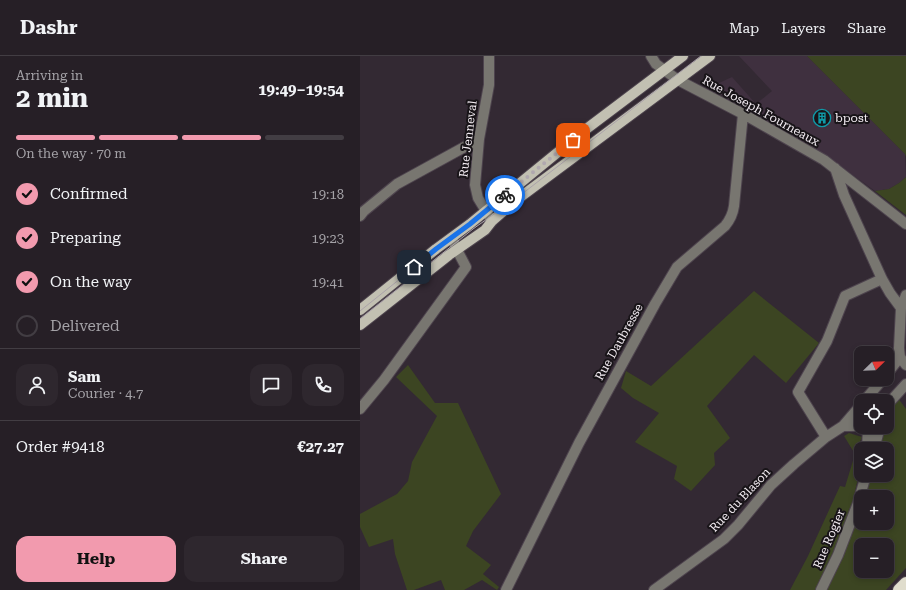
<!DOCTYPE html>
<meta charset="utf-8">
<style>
body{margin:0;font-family:"Roboto Serif",serif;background:#2e272e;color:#f1f3f6;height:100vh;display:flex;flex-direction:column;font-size:15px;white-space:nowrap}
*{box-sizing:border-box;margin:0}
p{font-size:13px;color:#a4a2a7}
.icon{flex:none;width:22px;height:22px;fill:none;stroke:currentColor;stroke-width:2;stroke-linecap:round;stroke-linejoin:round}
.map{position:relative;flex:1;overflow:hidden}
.sheet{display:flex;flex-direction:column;background:#261f26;width:360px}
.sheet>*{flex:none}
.needle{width:26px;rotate:67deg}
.buttons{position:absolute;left:494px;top:290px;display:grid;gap:8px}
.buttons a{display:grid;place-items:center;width:40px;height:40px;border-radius:8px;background:#261f26;box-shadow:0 2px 6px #0003,0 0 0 1px #423d43;font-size:20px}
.pin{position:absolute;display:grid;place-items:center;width:34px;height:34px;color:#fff;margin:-17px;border-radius:8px;box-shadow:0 2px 6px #0006}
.courier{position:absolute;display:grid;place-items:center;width:40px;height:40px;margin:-20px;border:3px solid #1a73e8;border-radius:50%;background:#fff;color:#222;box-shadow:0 1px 5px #0007}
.summary em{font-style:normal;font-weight:700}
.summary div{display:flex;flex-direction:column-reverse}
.summary{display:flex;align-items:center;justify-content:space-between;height:68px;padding:0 16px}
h1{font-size:26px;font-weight:700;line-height:30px}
.bar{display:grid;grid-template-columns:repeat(4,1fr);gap:6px 4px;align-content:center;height:48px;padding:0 16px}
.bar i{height:5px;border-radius:3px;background:#423d43}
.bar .active{background:#f29aae}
.bar p{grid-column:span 4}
.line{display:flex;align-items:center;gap:10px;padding:0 16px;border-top:1px solid #423d43}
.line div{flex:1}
.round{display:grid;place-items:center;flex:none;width:42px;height:42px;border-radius:12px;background:#2e272e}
ol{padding:0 16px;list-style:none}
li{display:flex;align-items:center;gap:12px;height:44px}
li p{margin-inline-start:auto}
li .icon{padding:4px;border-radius:50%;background:#f29aae;color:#111;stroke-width:4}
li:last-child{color:#a4a2a7}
li i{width:22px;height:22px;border:2px solid #423d43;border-radius:50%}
.primary-button{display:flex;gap:8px;margin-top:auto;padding:8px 16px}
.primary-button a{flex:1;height:46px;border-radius:12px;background:#f29aae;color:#111;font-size:16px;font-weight:700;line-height:46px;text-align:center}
.primary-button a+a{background:#2e272e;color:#f1f3f6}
header{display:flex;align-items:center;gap:24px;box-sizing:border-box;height:56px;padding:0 20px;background:#261f26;border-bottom:1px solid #423d43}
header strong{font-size:19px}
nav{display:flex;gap:22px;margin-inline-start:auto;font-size:14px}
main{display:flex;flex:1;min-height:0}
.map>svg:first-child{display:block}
.built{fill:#3f303f}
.green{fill:#3c4522;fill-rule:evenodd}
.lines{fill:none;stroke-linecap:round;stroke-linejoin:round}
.minor-casing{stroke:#4e444e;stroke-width:12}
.major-casing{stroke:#4e444e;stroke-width:12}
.highway-casing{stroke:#4e444e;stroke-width:14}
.minor{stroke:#787670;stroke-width:10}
.major{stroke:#c2c0b2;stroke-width:10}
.highway{stroke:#e0ddcd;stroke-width:12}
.tram{stroke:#aba3aa;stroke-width:1}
.done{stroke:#b0a8af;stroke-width:4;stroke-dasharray:0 7.2}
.route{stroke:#1a73e8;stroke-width:5}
.labels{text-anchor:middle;stroke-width:4;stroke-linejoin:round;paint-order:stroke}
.street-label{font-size:12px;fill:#f3ecf2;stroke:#181418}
.poi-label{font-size:12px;fill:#f3ecf2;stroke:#181418;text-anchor:start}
</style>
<header>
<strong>Dashr</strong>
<nav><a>Map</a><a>Layers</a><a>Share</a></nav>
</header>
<main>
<section class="sheet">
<div class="summary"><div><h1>2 min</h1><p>Arriving in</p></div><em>19:49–19:54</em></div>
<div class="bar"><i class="active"></i><i class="active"></i><i class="active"></i><i></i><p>On the way · 70 m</p></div>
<ol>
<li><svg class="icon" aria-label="check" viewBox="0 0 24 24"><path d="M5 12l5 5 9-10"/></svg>Confirmed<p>19:18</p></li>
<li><svg class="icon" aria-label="check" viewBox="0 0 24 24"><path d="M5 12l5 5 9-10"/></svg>Preparing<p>19:23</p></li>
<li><svg class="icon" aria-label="check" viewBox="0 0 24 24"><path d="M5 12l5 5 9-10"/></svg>On the way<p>19:41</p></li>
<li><i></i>Delivered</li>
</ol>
<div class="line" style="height:72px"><a class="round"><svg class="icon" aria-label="person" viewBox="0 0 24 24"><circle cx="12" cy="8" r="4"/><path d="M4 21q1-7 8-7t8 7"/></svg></a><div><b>Sam</b><p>Courier · 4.7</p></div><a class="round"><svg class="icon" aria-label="chat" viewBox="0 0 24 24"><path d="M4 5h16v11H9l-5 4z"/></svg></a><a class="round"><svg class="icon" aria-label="phone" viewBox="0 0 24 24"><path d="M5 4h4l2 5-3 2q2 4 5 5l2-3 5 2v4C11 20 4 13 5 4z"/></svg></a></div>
<div class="line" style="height:52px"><div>Order #9418</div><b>€27.27</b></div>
<div class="primary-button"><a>Help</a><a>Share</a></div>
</section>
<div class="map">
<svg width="546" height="534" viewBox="0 0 546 534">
<rect width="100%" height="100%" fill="#332933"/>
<path class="built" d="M379,0H447L545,98L546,121L539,127L529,133L515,135L468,101L353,34L359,27L372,21L396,48L412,35Z"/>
<path class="green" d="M447,0H546V101L545,98Z
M546,121V159L515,135L529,133L539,127Z
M394,235L459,287L426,327L394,299L347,350L370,382L354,397L355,409L331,435L314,423L317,410L275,386L299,357L273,342L261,332L266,315L291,330Z
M48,309L75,347H98L141,438L113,475L106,490L131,509L123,518L139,531L137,534L122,524L104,534H85L81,524L54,534H47L35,498L33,483L9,491L0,471V458L37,438L48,425L52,406L77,360L36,321Z
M538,342L546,353V512L526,534H430L448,500L480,430L485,431L495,398L484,380L489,377L502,381L495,398L501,405V409L489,462L506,419H527V393H514L521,371H527C527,356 527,353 538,342ZM501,441H527V467H501ZM501,489H527V515H501Z"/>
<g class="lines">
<defs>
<path id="minor" d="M129,0V29L119,83L115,129L118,142L132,165
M291,0L296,8L318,24L387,60L464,104L546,168
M475,112L484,139L522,223L530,237L541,252
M0,160L4,155L37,128L119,83
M546,239L541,252L539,292L540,301L546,309
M527,318L540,301
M504,345L523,323
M527,349L546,328
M0,353L24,324L106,211L97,194L92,182
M483,370H501
M466,381L438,336L467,285L485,240L522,223
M507,393L508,371
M514,393L520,371
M146,534L219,387L295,248L317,211L365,170C370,164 373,157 374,150L383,58
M294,534L364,483L378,469L411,429L434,408L466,381L483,370L501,349
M461,534L478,499L498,447L506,419"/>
<path id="major" d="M0,254L76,193L110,168L225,74L323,0
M0,269L89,199L125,174L132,165L147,152L159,142L350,0"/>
<path id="highway" d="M539,534L546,527"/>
</defs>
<use href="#minor" class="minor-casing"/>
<use href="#major" class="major-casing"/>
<use href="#highway" class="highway-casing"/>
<use href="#minor" class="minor"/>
<use href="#major" class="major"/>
<use href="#highway" class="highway"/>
<path class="tram" d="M0,255L76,194L106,172
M0,263L113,173L158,141L341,0"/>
</g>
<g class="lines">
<path class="done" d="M145,139L213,84"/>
<path class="route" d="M54,211L76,193L110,168L145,139"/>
</g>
<defs>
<symbol id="building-ring" viewBox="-11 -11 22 22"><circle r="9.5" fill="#181418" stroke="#0f9aa8" stroke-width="1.5"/><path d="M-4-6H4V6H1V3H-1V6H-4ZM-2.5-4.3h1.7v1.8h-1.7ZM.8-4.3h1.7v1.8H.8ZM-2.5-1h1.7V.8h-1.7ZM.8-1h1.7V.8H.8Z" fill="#0f9aa8"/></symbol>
</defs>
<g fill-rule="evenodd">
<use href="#building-ring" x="452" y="52" width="20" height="20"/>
</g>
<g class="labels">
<g class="street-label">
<text transform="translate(401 55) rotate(29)" y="4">Rue Joseph Fourneaux</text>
<text transform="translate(108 83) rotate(-83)" y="4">Rue Jenneval</text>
<text transform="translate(259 286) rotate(-61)" y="4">Rue Daubresse</text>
<text transform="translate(380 444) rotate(-47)" y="4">Rue du Blason</text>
<text transform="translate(469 483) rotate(-67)" y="4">Rue Rogier</text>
</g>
<g class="poi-label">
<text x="475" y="66">bpost</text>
</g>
</g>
</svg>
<div class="buttons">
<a><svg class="needle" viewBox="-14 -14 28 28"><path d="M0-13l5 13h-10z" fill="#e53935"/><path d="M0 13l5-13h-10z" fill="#a4a2a7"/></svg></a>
<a><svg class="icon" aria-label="locate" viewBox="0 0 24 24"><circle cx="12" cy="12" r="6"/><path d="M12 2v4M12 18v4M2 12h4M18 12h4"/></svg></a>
<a><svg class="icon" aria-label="layers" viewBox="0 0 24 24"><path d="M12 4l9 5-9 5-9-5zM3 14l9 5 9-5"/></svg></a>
<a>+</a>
<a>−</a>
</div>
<div class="pin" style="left:213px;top:84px;background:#ea580c"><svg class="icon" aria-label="bag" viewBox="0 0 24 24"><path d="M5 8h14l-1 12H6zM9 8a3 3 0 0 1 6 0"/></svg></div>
<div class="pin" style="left:54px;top:211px;background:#1f2937"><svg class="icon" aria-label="home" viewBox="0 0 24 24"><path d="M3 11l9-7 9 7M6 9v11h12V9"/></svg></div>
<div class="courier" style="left:145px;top:139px"><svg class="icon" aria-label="bike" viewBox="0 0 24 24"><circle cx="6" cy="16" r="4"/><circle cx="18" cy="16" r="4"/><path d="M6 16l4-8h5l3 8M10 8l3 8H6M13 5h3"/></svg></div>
</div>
</main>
